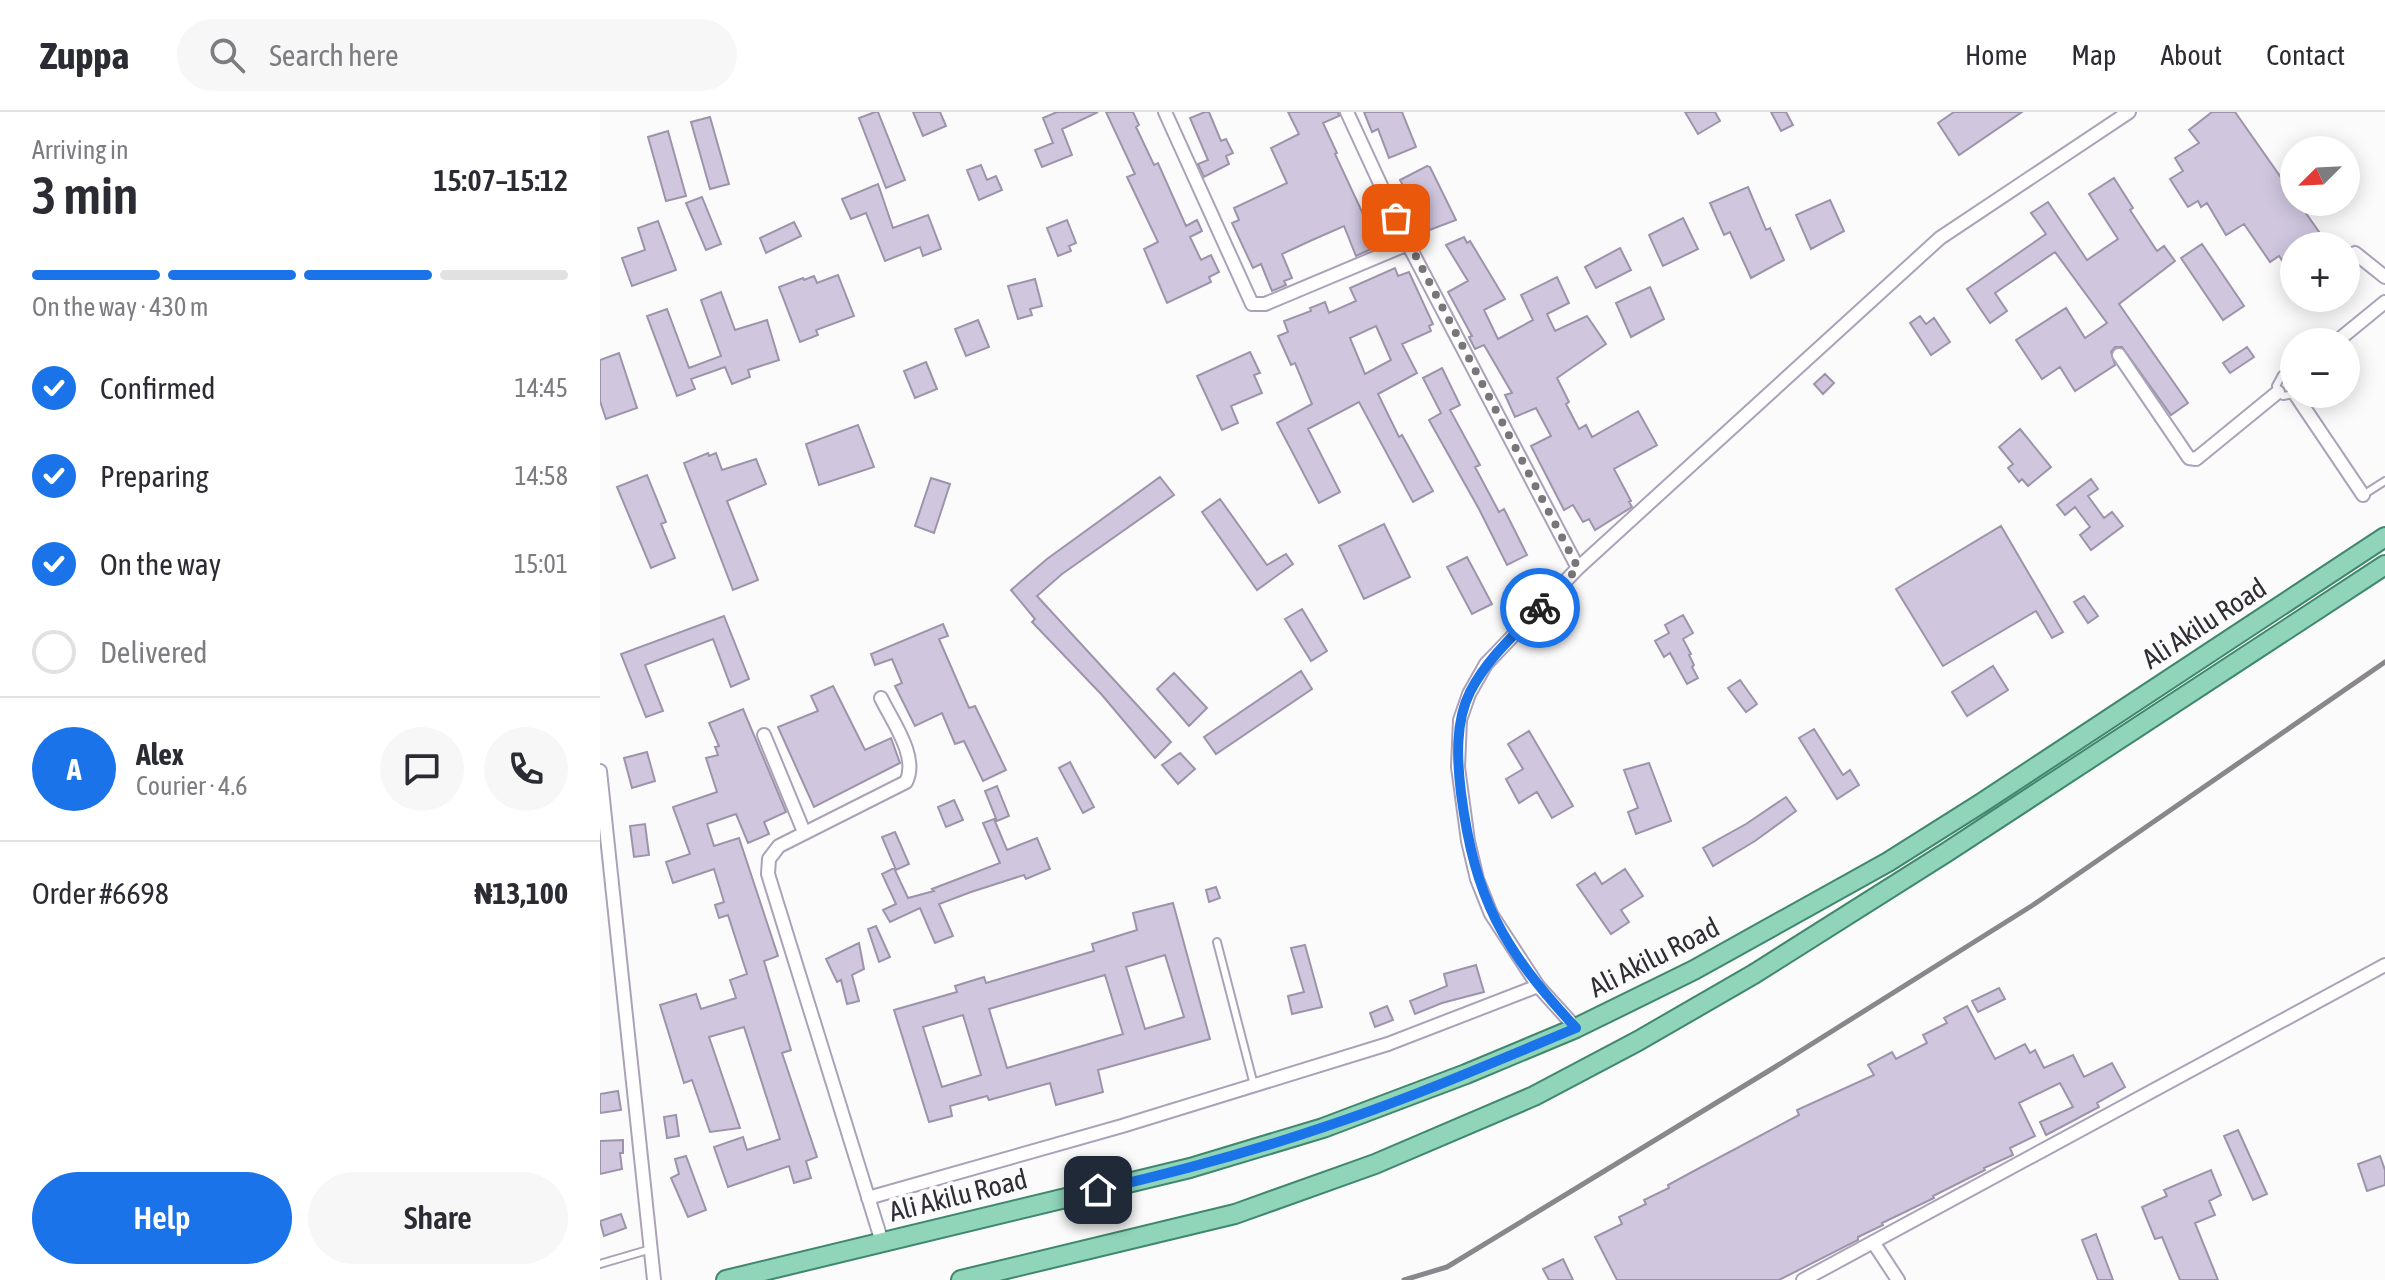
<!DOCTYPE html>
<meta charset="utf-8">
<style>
body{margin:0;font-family:"Asap Condensed",sans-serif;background:#f7f7f7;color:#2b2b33;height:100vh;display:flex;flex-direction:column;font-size:30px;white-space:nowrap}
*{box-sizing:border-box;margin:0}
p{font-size:26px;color:#7c7c81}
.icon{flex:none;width:44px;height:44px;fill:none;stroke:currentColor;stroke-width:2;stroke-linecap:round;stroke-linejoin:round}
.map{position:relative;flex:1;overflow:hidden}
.sheet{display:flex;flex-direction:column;background:#fff;width:600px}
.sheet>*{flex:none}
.needle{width:52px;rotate:246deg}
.fabs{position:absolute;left:1680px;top:24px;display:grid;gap:16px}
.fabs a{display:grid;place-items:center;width:80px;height:80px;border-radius:50%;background:#fff;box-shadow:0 4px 20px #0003;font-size:40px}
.pin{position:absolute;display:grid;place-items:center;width:68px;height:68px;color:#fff;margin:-34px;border-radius:16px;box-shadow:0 4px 12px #0006}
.courier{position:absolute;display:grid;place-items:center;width:80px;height:80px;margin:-40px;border:6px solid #1a73e8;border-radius:50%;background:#fff;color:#222;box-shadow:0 2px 10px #0007}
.head em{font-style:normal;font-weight:600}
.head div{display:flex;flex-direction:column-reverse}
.head{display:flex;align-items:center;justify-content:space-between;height:136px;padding:0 32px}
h1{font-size:52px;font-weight:600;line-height:60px}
.bar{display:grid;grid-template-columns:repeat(4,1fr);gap:12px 8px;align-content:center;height:96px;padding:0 32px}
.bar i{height:10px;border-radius:6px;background:#e1e1e2}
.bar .active{background:#1a73e8}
.bar p{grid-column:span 4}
.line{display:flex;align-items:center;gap:20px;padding:0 32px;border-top:2px solid #e1e1e2}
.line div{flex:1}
.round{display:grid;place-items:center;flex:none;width:84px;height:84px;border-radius:42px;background:#f7f7f7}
ol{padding:0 32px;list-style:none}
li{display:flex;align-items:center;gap:24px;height:88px}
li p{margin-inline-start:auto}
li .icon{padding:8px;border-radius:50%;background:#1a73e8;color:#fff;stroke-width:4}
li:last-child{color:#7c7c81}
li i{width:44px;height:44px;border:4px solid #e1e1e2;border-radius:50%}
.button{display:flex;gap:16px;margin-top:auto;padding:16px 32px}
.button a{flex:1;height:92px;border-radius:48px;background:#1a73e8;color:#fff;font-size:32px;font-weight:600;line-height:92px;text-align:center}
.button a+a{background:#f7f7f7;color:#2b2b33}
header{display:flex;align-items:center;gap:48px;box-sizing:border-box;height:112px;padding:0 40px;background:#fff;border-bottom:2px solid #e1e1e2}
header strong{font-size:38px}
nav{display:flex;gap:44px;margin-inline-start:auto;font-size:28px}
.search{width:560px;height:72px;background:#f7f7f7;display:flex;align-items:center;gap:20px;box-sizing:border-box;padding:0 28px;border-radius:44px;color:#7c7c81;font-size:30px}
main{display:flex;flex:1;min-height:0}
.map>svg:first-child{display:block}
.building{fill:#d0c7df;stroke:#9d94ab;stroke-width:2;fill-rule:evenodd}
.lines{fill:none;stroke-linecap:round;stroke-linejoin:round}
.service-casing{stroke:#aba2b9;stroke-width:10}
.minor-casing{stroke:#aba2b9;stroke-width:16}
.primary-casing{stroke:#3f876d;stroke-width:22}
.service{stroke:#fff;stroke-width:6}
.minor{stroke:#fff;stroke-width:12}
.primary{stroke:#90d4b9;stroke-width:18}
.rail{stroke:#89878c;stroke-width:5}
.done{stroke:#78757b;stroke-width:8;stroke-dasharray:0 14.4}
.route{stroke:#1a73e8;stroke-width:10}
.labels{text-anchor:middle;stroke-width:8;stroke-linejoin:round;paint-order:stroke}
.street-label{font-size:28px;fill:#312d36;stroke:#fbfbfb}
</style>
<header>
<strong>Zuppa</strong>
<div class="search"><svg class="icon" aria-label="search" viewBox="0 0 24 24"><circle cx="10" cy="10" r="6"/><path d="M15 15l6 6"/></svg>Search here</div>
<nav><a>Home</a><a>Map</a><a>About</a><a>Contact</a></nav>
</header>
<main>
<section class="sheet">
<div class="head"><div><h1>3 min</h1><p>Arriving in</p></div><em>15:07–15:12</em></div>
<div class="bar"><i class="active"></i><i class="active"></i><i class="active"></i><i></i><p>On the way · 430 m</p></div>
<ol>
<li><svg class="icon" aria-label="check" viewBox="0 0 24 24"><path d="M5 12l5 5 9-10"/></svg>Confirmed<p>14:45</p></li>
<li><svg class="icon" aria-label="check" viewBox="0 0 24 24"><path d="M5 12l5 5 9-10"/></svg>Preparing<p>14:58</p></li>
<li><svg class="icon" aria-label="check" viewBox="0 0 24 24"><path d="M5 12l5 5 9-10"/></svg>On the way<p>15:01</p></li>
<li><i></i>Delivered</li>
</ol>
<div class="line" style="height:144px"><b class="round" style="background:#1a73e8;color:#fff">A</b><div><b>Alex</b><p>Courier · 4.6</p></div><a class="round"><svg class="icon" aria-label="chat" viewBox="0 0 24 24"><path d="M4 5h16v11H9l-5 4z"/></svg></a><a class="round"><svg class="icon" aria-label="phone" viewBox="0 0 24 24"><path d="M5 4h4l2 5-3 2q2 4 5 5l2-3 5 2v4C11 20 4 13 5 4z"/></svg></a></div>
<div class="line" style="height:104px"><div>Order #6698</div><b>₦13,100</b></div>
<div class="button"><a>Help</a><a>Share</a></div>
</section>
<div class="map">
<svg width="1785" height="1168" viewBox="0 0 1785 1168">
<rect width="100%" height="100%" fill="#fbfbfb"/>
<path class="building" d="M275,0H278L305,68L286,76L259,6Z
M313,0H340L346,14L323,24Z
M457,0H498L462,17L472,43L442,55L435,38L453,31L443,6Z
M506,0H533L539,13L536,15L554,53L558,51L586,114L597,108L602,119L590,125L601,148L611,143L619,160L609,165L611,170L567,191L544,137L558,130L527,65L535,62Z
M605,0H609L621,29L626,27L633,41L626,44L629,52L604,65L598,52L608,48L590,6Z
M688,0H738L739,4L723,11L737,41L735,42L778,134L756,144L744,114L710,129L682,142L692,166L684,169L686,173L672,179L661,152L653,156L632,111L639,108L634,96L687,71L671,36L699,22Z
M764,0H802L816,35L789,46L778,17L772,20Z
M1085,0H1115L1120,9L1098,22Z
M1171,0H1186L1193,13L1181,19Z
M1354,0H1422L1359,43L1338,11Z
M1612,0H1635L1694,84V90H1698L1729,134H1694V166L1679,144L1670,150L1644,112L1626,123L1607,91L1601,95L1598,89L1588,95L1570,67L1583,59L1575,46L1599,31L1589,18Z
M110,5L129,72L110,77L91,10Z
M68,19L86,84L66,89L48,25Z
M381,53L387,68L396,64L402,78L379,88L367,58Z
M827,54L830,55L856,108L827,119L800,68Z
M1514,66L1533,96L1530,98L1557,139L1564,134L1575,149L1519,192L1588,291L1571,303L1522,235H1515L1511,240L1515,253L1475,279L1460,255L1442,267L1416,228L1466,196L1485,226L1507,211L1455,140L1395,181L1407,199L1390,211L1367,177L1446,122L1431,101L1448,90L1487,148L1518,127L1489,82Z
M278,72L293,116L328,103L341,137L323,144L320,135L285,149L266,101L251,107L242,87Z
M1148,75L1166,118L1170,116L1184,148L1151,166L1130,120L1124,123L1110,91Z
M102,85L121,132L106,138L86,91Z
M1230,88L1244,119L1211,137L1196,103Z
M1083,106L1098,137L1063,154L1049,123Z
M467,108L476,131L469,134L471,139L458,144L447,116Z
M58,109L76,158L32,174L22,146L45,138L38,116Z
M194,110L201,124L166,141L160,126Z
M864,125L867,131L870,129L905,187L884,198L898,227L933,208L921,183L957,165L969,191L947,202L955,219L987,204L1006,232L957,266L969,290L966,292L979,317L986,313L992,325L1038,299L1057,333L1014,357L1031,389L1029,390L1032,395L995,418L989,407L983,410L973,393L964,398L931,334L951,324L936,296L915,305L905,283L912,281L884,233L875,237L869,225L872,224L848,180L868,169L846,133Z
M1602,132L1644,194L1623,208L1581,146Z
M1020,136L1031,158L996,176L985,155Z
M795,156L798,164L809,160L833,212L829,214L831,219L802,232L817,261L778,282L799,325L802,323L833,379L813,390L759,290L708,317L740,380L719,391L677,311L712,292L695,251L691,253L678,224L688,220L684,209L711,199L710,196L725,190L729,201L756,189L750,176ZM776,214L791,248L765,262L750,226Z
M238,163L254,204L216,218L218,223L200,230L179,175L203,166L204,168L214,164L217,171Z
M435,167L442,194L430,197L432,203L418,207L408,174Z
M1050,175L1064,207L1031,225L1016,191Z
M121,180L135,218L167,208L179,248L148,258L150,265L132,272L125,255L91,267L95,277L77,284L47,204L67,197L89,256L121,244L101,188Z
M1320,204L1326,212L1334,206L1350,230L1331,243L1310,211Z
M378,208L389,235L366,244L355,217Z
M1647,235L1654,245L1630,261L1623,251Z
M650,240L660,261L654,263L662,281L631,294L638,311L622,318L597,264Z
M19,241L37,296L6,307L0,289V248Z
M326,250L337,277L315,286L304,259Z
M842,256L860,293L850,298L880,353L875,355L899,400L904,397L927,443L907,453L879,397L829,308L841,301L823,266Z
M1225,262L1234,271L1223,282L1214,272Z
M258,313L274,355L219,373L206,332Z
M1420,317L1451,355L1428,374L1422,367L1419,370L1408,356L1413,352L1399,335Z
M108,341L109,344L116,341L122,358L156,347L166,372L127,389L158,468L133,478L84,351Z
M47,363L66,410L61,412L75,446L51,456L17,375Z
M560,365L574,383L462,462L437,484L571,630L555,646L502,583L432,510L435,507L411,478L447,447Z
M331,366L350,372L334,421L315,414Z
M1491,367L1498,377L1488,384L1504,406L1512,400L1523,414L1491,438L1480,423L1490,415L1475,395L1465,403L1457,393Z
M620,387L667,453L686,442L693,452L657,478L602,400Z
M784,412L810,465L764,487L739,434Z
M1401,414L1463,520L1452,526L1436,499L1343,554L1296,477Z
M867,445L892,492L872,502L847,455Z
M1484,484L1498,504L1488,511L1474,490Z
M702,497L727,539L711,549L685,507Z
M1083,503L1093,521L1083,527L1091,542L1089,543L1094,553L1092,555L1098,566L1087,572L1070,541L1064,545L1055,529L1069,521L1065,513Z
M124,504L149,567L131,575L113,527L45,553L63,599L46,605L21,542Z
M343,512L348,524L339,527L369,596L375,594L406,658L383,669L364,629L355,632L342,601L315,614L295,574L302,571L292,547L275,553L271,542Z
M1393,554L1408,578L1367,604L1352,580Z
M701,559L712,577L616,642L604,625Z
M574,561L607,596L589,614L557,577Z
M1140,568L1157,592L1146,600L1128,576Z
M233,574L265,638L291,626L300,651L214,695L178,615L218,599L211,584Z
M143,597L186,700L164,710L169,722L148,731L136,702L107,712L114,734L139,726L178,844L164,849L191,938L182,941L217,1045L206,1049L211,1066L194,1071L189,1054L128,1075L114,1035L143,1025L147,1038L180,1027L144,915L109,925L140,1016L110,1020L92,968L84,971L60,893L96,882L101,897L136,886L130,868L147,862L128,803L119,806L115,793L124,790L114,757L73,771L66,750L90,742L73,695L117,680L106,646L118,643L115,635L119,634L109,611Z
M1214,617L1243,663L1250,658L1259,673L1237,687L1199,626Z
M929,619L973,694L952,706L937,680L919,691L906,667L923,657L908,632Z
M47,640L55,669L32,676L24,646Z
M580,641L595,657L578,672L562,653Z
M470,650L494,695L483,701L459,656Z
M1049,651L1071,709L1036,722L1028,700L1038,696L1024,658Z
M397,674L409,704L397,709L385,679Z
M1186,685L1196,699L1155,729L1113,754L1103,736L1146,712Z
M354,688L363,708L346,715L338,695Z
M394,707L407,738L437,726L450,757L426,767L424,763L371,780L339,792L353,824L335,831L320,796L290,810L283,798L296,792L282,762L294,756L308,786L334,779L332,777L400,751L383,711Z
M45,712L49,743L34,745L30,714Z
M295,720L309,752L296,758L282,725Z
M1025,757L1043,784L1021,798L1029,810L1011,822L977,773L995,761L1002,772Z
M616,775L620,786L609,790L606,778Z
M573,791L610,927L498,958L503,980L456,993L450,971L389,988L387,984L350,994L352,1004L329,1010L294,898L357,880L355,874L384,865L386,871L494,839L492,832L537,818L533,801ZM565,843L584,905L545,917L526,855ZM505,863L523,922L407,956L389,897ZM363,903L381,963L342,975L323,915Z
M276,814L290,845L279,850L268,817Z
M259,831L264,857L252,863L259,889L247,892L241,868L237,870L226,847Z
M705,833L722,895L692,902L688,884L704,880L691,836Z
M876,853L884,880L842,891L815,902L810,889L847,874L844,862Z
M1399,876L1405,887L1378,900L1372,889Z
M787,894L793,908L775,915L770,901Z
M1367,894L1395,947L1425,932L1430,941L1435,938L1444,956L1473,943L1484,965L1512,951L1525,975L1497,991L1499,995L1446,1023L1440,1010L1473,995L1460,971L1419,991L1435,1024L1410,1036L1413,1043L1384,1056L1385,1058L1333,1084L1334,1086L1282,1111L1283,1113L1258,1125V1128L1179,1168H1017L995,1125L1022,1112L1019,1105L1046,1092L1044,1088L1069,1076L1068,1073L1092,1060L1199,1003L1197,998L1274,963L1268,953L1292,940L1296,947L1327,931L1323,923L1347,911L1344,906Z
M18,979L21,998L0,1001V982Z
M76,1003L79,1024L67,1026L64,1005Z
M1638,1018L1667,1082L1653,1088L1624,1024Z
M23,1028V1041H20L22,1057L0,1062V1029Z
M86,1044L106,1098L88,1105L71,1066L79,1062L75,1047Z
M1780,1044L1785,1058V1073L1767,1079L1758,1052Z
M1611,1058L1621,1083L1609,1089L1615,1103L1595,1111L1618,1168H1580L1562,1125L1555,1127L1542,1095L1567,1084L1564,1078Z
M21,1102L26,1116L4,1124L0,1109Z
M1496,1122L1507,1152L1513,1168H1498L1482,1128Z
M963,1147L973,1168H949L943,1157Z"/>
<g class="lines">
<defs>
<path id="service" d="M1694,265L1688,262L1682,263L1676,274L1683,284L1694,282
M1763,383L1785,369
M617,830L654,973
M0,1152L51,1137"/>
<path id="minor" d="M565,0L652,192H665L808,132
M747,0L808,132L978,456
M1755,141L1785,165
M1736,230L1785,190
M1519,243L1589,346L1596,347L1678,280
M1694,265V264
M1695,282L1763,383
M281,586C292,609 319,645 306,670L179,734L169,747L168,762L282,1130
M164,623L204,720
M0,659L54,1168
M976,916L938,874L891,802L877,767L868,729L858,655L860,608L869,582L886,552L978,456L1340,126L1529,0
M268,1086L522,1014L788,932L938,874
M1273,1130L1298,1168
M1203,1168L1785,853"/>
<path id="primary" d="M126,1168L590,1056L723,1016L866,962L976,916L1094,858L1288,750L1380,692L1785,425
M361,1168L635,1102L775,1052L934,984L1038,929L1154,862L1347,740L1785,453"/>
</defs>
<use href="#service" class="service-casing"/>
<use href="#minor" class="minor-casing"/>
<use href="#primary" class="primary-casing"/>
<use href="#service" class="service"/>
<use href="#minor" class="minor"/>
<use href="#primary" class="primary"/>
<path class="rail" d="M804,1168L847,1155L1175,955L1433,793L1785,550"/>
</g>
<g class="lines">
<path class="done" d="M796,106L978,456L940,496"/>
<path class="route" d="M498,1078C573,1061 647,1041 721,1016C807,988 892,951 976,916C903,837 875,788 861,681C857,648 855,610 870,580C887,547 915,522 940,496"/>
</g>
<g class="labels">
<g class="street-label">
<text transform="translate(1604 511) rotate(-33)" y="10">Ali Akilu Road</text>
<text transform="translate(1054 845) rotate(-27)" y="10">Ali Akilu Road</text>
<text transform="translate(358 1083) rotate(-14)" y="10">Ali Akilu Road</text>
</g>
</g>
</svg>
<div class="fabs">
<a><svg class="needle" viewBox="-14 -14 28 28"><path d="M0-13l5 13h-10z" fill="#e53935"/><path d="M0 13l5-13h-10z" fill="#7c7c81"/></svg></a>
<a>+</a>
<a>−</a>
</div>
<div class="pin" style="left:796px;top:106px;background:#ea580c"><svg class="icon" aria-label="bag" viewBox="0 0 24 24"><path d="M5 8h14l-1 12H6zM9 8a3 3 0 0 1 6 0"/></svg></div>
<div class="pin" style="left:498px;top:1078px;background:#1f2937"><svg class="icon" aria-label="home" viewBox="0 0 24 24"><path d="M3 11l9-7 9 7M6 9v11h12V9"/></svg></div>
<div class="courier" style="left:940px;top:496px"><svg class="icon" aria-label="bike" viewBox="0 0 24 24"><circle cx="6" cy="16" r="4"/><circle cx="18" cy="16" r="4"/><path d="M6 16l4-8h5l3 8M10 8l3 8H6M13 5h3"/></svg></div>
</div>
</main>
